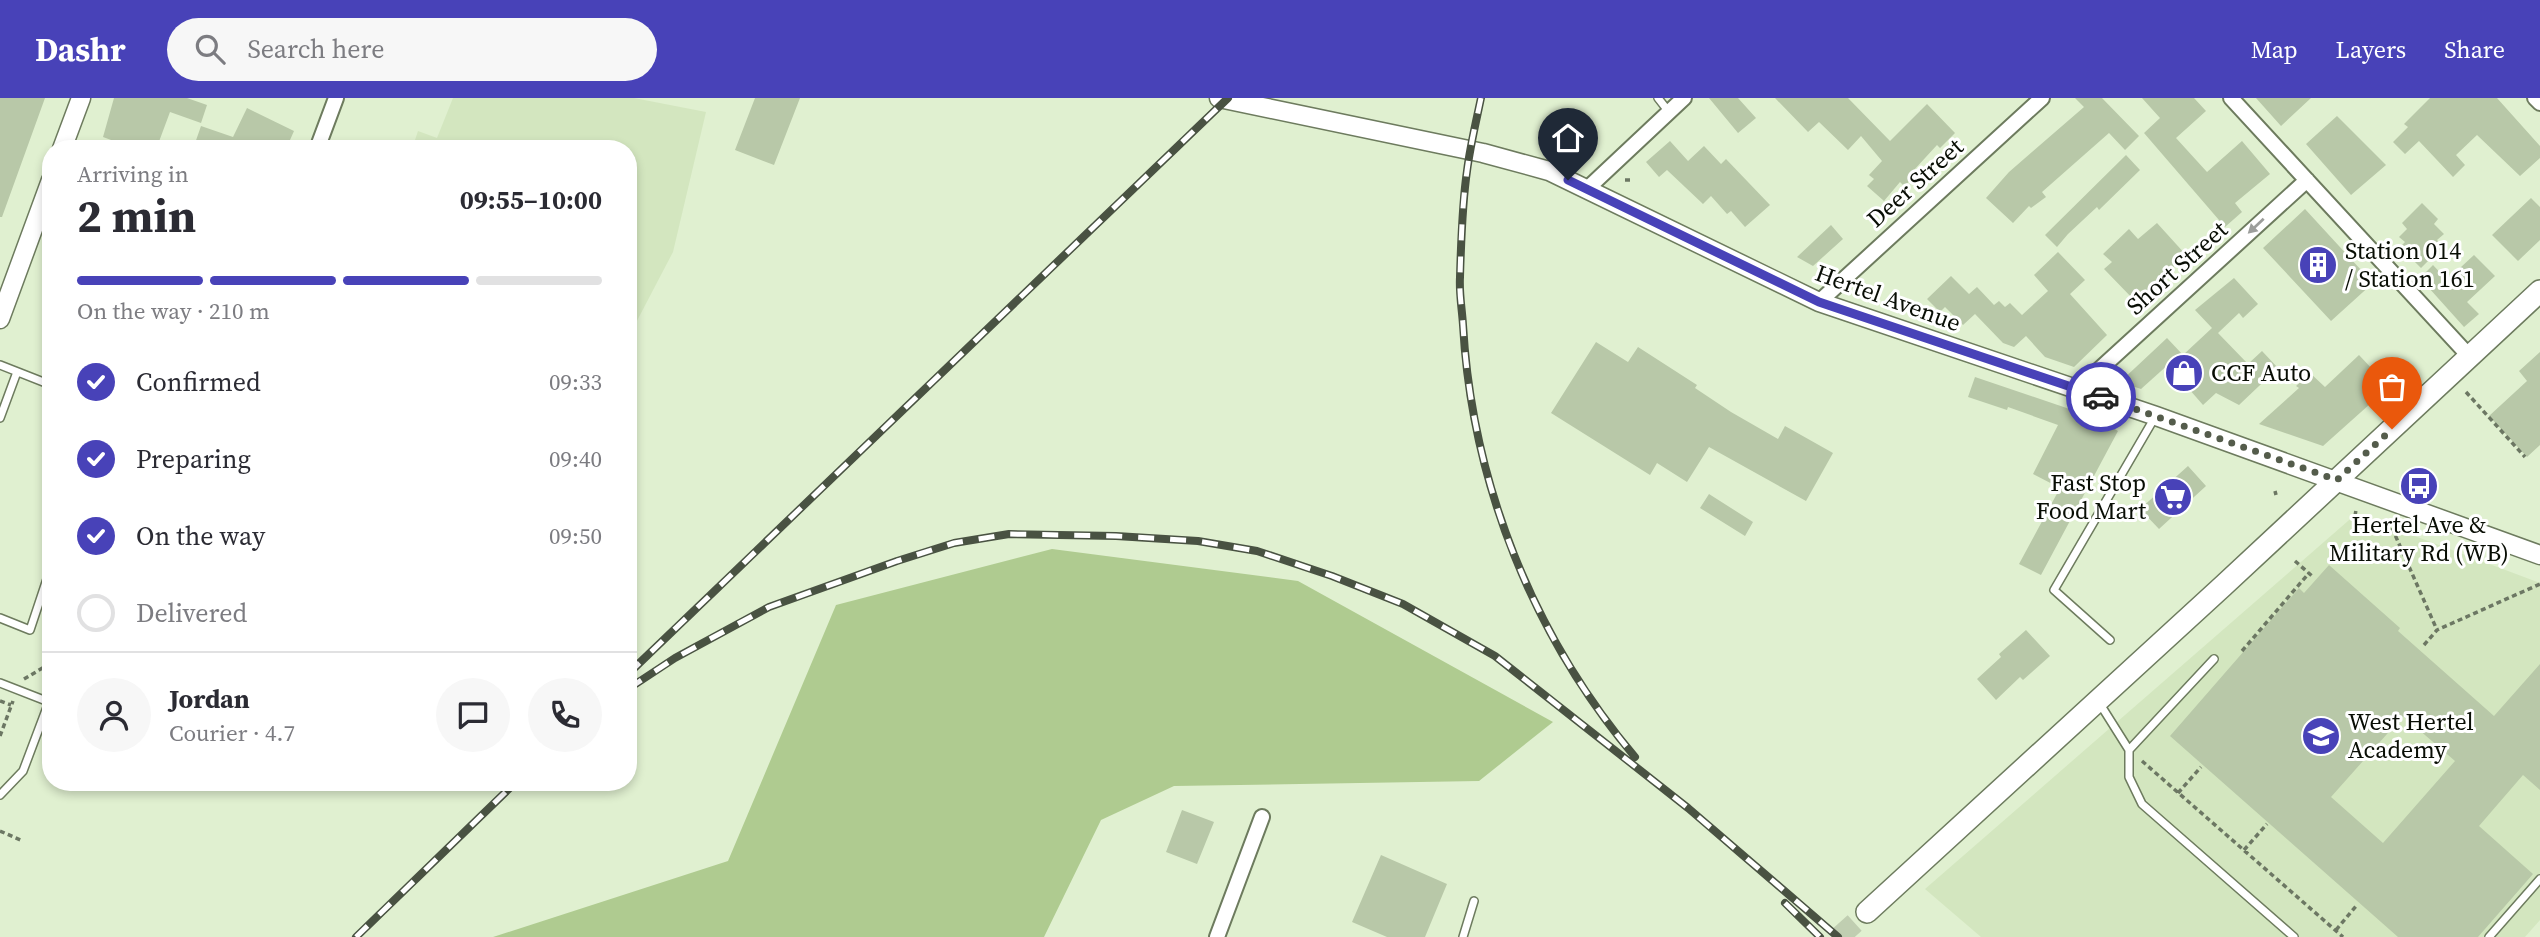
<!DOCTYPE html>
<meta charset="utf-8">
<style>
body{margin:0;font-family:"Source Serif 4",serif;background:#f7f7f7;color:#2b2b33;height:100vh;display:flex;flex-direction:column;font-size:26px;white-space:nowrap}
*{box-sizing:border-box;margin:0}
p{font-size:23px;color:#7c7c81}
.icon{flex:none;width:38px;height:38px;fill:none;stroke:currentColor;stroke-width:2;stroke-linecap:round;stroke-linejoin:round}
.map{position:relative;flex:1;overflow:hidden}
.drawer{position:absolute;left:42px;top:42px;width:595px;height:651px;display:flex;flex-direction:column;background:#fff;border-radius:28px;box-shadow:0 4px 10px #0003}
.drawer>*{flex:none}
.pin{position:absolute;display:grid;place-items:center;width:60px;height:60px;color:#fff;margin:-72px -30px;border-radius:50% 50% 50% 0;rotate:-45deg;box-shadow:0 0 7px #0007}
.pin .icon{rotate:45deg}
.courier{position:absolute;display:grid;place-items:center;width:70px;height:70px;margin:-35px;border:5px solid #4842b8;border-radius:50%;background:#fff;color:#222;box-shadow:0 2px 9px #0007}
.overview em{font-style:normal;font-weight:700}
.overview div{display:flex;flex-direction:column-reverse}
.overview{display:flex;align-items:center;justify-content:space-between;height:119px;padding:0 35px}
h1{font-size:46px;font-weight:700;line-height:52px}
.bar{display:grid;grid-template-columns:repeat(4,1fr);gap:10px 7px;align-content:center;height:84px;padding:0 35px}
.bar i{height:9px;border-radius:5px;background:#e1e1e2}
.bar .active{background:#4842b8}
.bar p{grid-column:span 4}
.line{display:flex;align-items:center;gap:18px;padding:0 35px;border-top:2px solid #e1e1e2}
.line div{flex:1}
.round{display:grid;place-items:center;flex:none;width:74px;height:74px;border-radius:37px;background:#f7f7f7}
ol{padding:0 35px;list-style:none}
li{display:flex;align-items:center;gap:21px;height:77px}
li p{margin-inline-start:auto}
li .icon{padding:7px;border-radius:50%;background:#4842b8;color:#fff;stroke-width:4}
li:last-child{color:#7c7c81}
li i{width:38px;height:38px;border:4px solid #e1e1e2;border-radius:50%}
header{display:flex;align-items:center;gap:42px;box-sizing:border-box;height:98px;padding:0 35px;background:#4842b8;color:#fff}
header strong{font-size:33px}
nav{display:flex;gap:38px;margin-inline-start:auto;font-size:24px}
.search{width:490px;height:63px;background:#f7f7f7;display:flex;align-items:center;gap:18px;box-sizing:border-box;padding:0 24px;border-radius:38px;color:#7c7c81;font-size:26px}
.map>svg:first-child{display:block}
.built{fill:#d3e6bf}
.green{fill:#afcb90}
.building{fill:#b8c8a8;fill-rule:evenodd}
.lines{fill:none;stroke-linecap:round;stroke-linejoin:round}
.secondary-tunnel{stroke:#c0ceb1;stroke-width:21;stroke-dasharray:21 10;stroke-linecap:butt}
.service-casing{stroke:#6d7b5e;stroke-width:10}
.minor-casing{stroke:#6d7b5e;stroke-width:18}
.tertiary-casing{stroke:#6d7b5e;stroke-width:21}
.secondary-casing{stroke:#6d7b5e;stroke-width:24}
.path{stroke:#6c7763;stroke-width:3.5;stroke-dasharray:5 3.5;stroke-linecap:butt}
.service{stroke:#fff;stroke-width:7}
.minor{stroke:#fff;stroke-width:14}
.tertiary{stroke:#fff;stroke-width:18}
.secondary{stroke:#fff;stroke-width:21}
.rail-casing{stroke:#495242;stroke-width:8}
.rail{stroke:#fff;stroke-width:5;stroke-dasharray:16;stroke-linecap:butt}
.oneway{fill:#9c9e9b}
.done{stroke:#545c4b;stroke-width:7;stroke-dasharray:0 12.6}
.route{stroke:#4842b8;stroke-width:9}
.labels{text-anchor:middle;stroke-width:6;stroke-linejoin:round;paint-order:stroke}
.street-label{font-size:24px;fill:#080d04;stroke:#fff}
.poi-label{font-size:24px;fill:#080d04;stroke:#fff;text-anchor:start}
</style>
<header>
<strong>Dashr</strong>
<div class="search"><svg class="icon" aria-label="search" viewBox="0 0 24 24"><circle cx="10" cy="10" r="6"/><path d="M15 15l6 6"/></svg>Search here</div>
<nav><a>Map</a><a>Layers</a><a>Share</a></nav>
</header>
<div class="map">
<svg width="2540" height="839" viewBox="0 0 2540 839">
<rect width="100%" height="100%" fill="#e0f0d0"/>
<path class="built" d="M453,0H634L706,14L673,154L628,240V51H412L418,33L437,40Z
M2356,416L2540,485V822L2525,839H1981L1925,791Z"/>
<path class="green" d="M1052,451L1298,483L1553,624L1479,683L1174,688L1101,722L1044,839H493L728,763L836,507Z"/>
<path class="building" d="M0,0H45L2,119H0Z
M114,0H187L207,7L201,25L170,14L157,49L143,43L140,51H135L103,39Z
M755,0H800L774,67L735,52Z
M1709,0H1738L1756,20L1738,35Z
M1775,0H1848L1890,43L1927,6L1955,35L1940,50L1937,47L1914,72L1918,76L1904,88L1900,84L1884,103L1867,88L1874,81L1869,77L1882,63L1861,38L1848,52L1819,24L1808,34Z
M2075,0H2102L2139,38L2125,52L2109,35L2042,94L2046,99L2031,110L2029,108L2013,125L1986,100L2009,74L2084,9Z
M2142,0H2194L2206,13L2176,40L2207,74L2242,43L2270,76L2235,105L2242,114L2225,129L2144,35L2160,20Z
M2256,0H2311L2281,28Z
M2430,0H2497L2540,48V60L2520,78L2477,37L2456,57L2465,67L2453,79L2419,43L2405,56L2393,44L2408,29L2404,26Z
M247,10L294,33L286,51H193L201,28L233,39Z
M2337,18L2386,67L2351,97L2306,46Z
M1670,43L1688,63L1704,48L1721,66L1726,61L1770,107L1745,129L1731,113L1727,116L1711,98L1703,106L1667,72L1659,79L1646,64Z
M2126,57L2140,72L2099,112L2097,109L2068,136L2057,149L2045,137Z
M2531,100L2540,109V142L2518,163L2492,137Z
M2422,105L2438,121L2434,126L2444,136L2437,142L2443,148L2421,170L2409,158L2411,156L2402,147L2405,144L2399,139L2407,131L2402,125Z
M2305,111L2373,185L2331,223L2263,150Z
M2157,125L2186,157L2136,204L2104,171L2112,164L2103,156L2129,131L2138,141Z
M1831,127L1843,141L1813,168L1797,159Z
M2058,154L2085,182L2070,196L2107,237L2074,269L2045,259L2026,238L2014,249L2003,245L1975,216L1963,227L1945,209L1940,214L1927,201L1951,178L1969,196L1977,189L1994,207L1999,203L2005,209L2010,205L2022,217L2048,193L2034,177Z
M2474,157L2495,178L2467,204L2479,216L2464,229L2420,180L2433,167L2447,182Z
M2234,180L2258,206L2243,220L2239,215L2218,235L2248,266L2262,253L2278,270L2239,307L2216,295L2203,307L2189,291L2192,288L2170,265L2141,291L2120,284L2167,240L2183,257L2212,230L2195,212Z
M1596,244L1628,264L1638,249L1697,287L1695,290L1731,314L1778,341L1785,328L1833,355L1806,403L1709,349L1687,384L1657,365L1650,377L1551,315Z
M2540,254V347L2527,359L2489,318L2527,283L2519,273Z
M2359,257L2389,289L2323,348L2259,326L2299,290L2296,288L2310,275L2325,289Z
M1975,279L2096,320L2118,333L2041,477L2019,466L2060,390L2033,376L2058,327L2008,309L2007,312L1968,299Z
M2188,368L2206,388L2159,431L2140,411Z
M1709,396L1753,424L1745,438L1700,410Z
M2329,467L2400,530L2398,533L2494,618L2540,566V692L2523,677L2479,728L2533,776L2478,839H2398L2170,638L2299,490L2304,495ZM2403,618L2455,663L2383,745L2331,699Z
M2026,532L2050,558L2023,582L2020,579L1996,602L1977,581L2001,559L1999,556Z
M1182,712L1214,724L1197,766L1166,754Z
M1381,757L1447,786L1425,839H1387L1352,824Z"/>
<g class="lines">
<path class="secondary-tunnel" d="M1839,839L1867,814"/>
<defs>
<path id="service" d="M1658,0L1669,14
M0,267L51,287
M0,320L17,274
M0,520L30,532L51,469
M2110,542L2054,492L2155,319
M0,585L49,604L23,673L0,697
M2100,606L2129,652V679L2142,706L2294,839
M2129,652L2214,561
M1463,839L1474,803
M2489,839L2540,781"/>
<path id="minor" d="M2231,0L2469,258
M2535,0L2540,5
M317,51L336,0
M1587,91L1684,0
M1819,204L2042,0
M2078,291L2307,82
M1217,839L1262,719"/>
<path id="tertiary" d="M1219,0L1483,55L1549,73L1819,204L2156,318L2540,457
M62,51L81,0
M0,221L51,82"/>
<path id="secondary" d="M1867,814L2223,488L2540,193"/>
</defs>
<use href="#service" class="service-casing"/>
<use href="#minor" class="minor-casing"/>
<use href="#tertiary" class="tertiary-casing"/>
<use href="#secondary" class="secondary-casing"/>
<path class="path" d="M1625,82H1631
M2466,294L2525,359
M2275,393L2276,397
M2355,418L2356,412
M2392,430L2437,532
M2295,463L2312,478
M2424,547L2437,532L2540,486
M2242,553L2309,475
M24,581L46,568
M0,603L11,607
M0,638L13,603
M2142,663L2343,839
M2178,695L2201,669
M0,733L23,743
M2244,752L2267,726
M2336,832L2357,807"/>
<use href="#service" class="service"/>
<use href="#minor" class="minor"/>
<use href="#tertiary" class="tertiary"/>
<use href="#secondary" class="secondary"/>
<defs>
<path id="rail" d="M1481,0C1476,24 1470,49 1467,73C1462,107 1461,145 1460,179C1459,195 1462,211 1463,227C1472,385 1533,538 1635,659
M628,576L1228,0
M628,591L675,560L769,509L897,463L954,445L1009,436L1116,438L1198,443L1257,453L1332,478L1403,506L1495,558L1688,710L1838,839
M1785,805L1820,839
M356,839L516,684"/>
</defs>
<use href="#rail" class="rail-casing"/>
<use href="#rail" class="rail"/>
</g>
<defs><path id="oneway-solid" d="M-6-.8H1V-3.2L6.5 0L1 3.2V.8H-6Z" transform="scale(1.75)"/></defs>
<use class="oneway" href="#oneway-solid" transform="translate(2256 128) rotate(137)"/>
<g class="lines">
<path class="done" d="M2101,299L2337,382L2392,331"/>
<path class="route" d="M1568,82L1819,204L2101,299"/>
</g>
<defs>
<symbol id="building-disc" viewBox="-11 -11 22 22"><circle r="9.5" fill="#4842b8" stroke="#fff"/><path d="M-4-6H4V6H1V3H-1V6H-4ZM-2.5-4.3h1.7v1.8h-1.7ZM.8-4.3h1.7v1.8H.8ZM-2.5-1h1.7V.8h-1.7ZM.8-1h1.7V.8H.8Z" fill="#fff"/></symbol>
<symbol id="shop-disc" viewBox="-11 -11 22 22"><circle r="9.5" fill="#4842b8" stroke="#fff"/><path d="M-5-2.5h2.3a2.7 3.5 0 0 1 5.4 0H5L5.5 6h-11ZM-1.5-2.5h3a1.5 2.3 0 0 0-3 0Z" fill="#fff"/></symbol>
<symbol id="bus-disc" viewBox="-11 -11 22 22"><circle r="9.5" fill="#4842b8" stroke="#fff"/><path d="M-5-6H5V4H4V6H2V4H-2V6H-4V4H-5ZM-3.5-4V0h7V-4ZM-3.5 1.2v1.5H-2V1.2ZM2 1.2v1.5H3.5V1.2Z" fill="#fff"/></symbol>
<symbol id="supermarket-disc" viewBox="-11 -11 22 22"><circle r="9.5" fill="#4842b8" stroke="#fff"/><path d="M-6-5.5h2.5l.6 2H6L4.5 2H-2.5L-4.4-4H-6ZM-1.5 3.2a1.3 1.3 0 1 0 .1 0ZM3 3.2a1.3 1.3 0 1 0 .1 0Z" fill="#fff"/></symbol>
<symbol id="school-disc" viewBox="-11 -11 22 22"><circle r="9.5" fill="#4842b8" stroke="#fff"/><path d="M0-5L7-2L0 1L-7-2ZM-4 1L0 2.5L4 1V4Q0 6-4 4Z" fill="#fff"/></symbol>
</defs>
<g fill-rule="evenodd">
<use href="#building-disc" x="2296" y="145" width="44" height="44"/>
<use href="#shop-disc" x="2162" y="253" width="44" height="44"/>
<use href="#bus-disc" x="2397" y="366" width="44" height="44"/>
<use href="#supermarket-disc" x="2151" y="377" width="44" height="44"/>
<use href="#school-disc" x="2299" y="616" width="44" height="44"/>
</g>
<g class="labels">
<g class="street-label">
<text transform="translate(1915 85) rotate(-42)" y="8">Deer Street</text>
<text transform="translate(2177 170) rotate(-42)" y="8">Short Street</text>
<text transform="translate(1888 200) rotate(20)" y="8">Hertel Avenue</text>
</g>
<g class="poi-label">
<text x="2345" y="161">Station 014<tspan x="2345" dy="28">/ Station 161</tspan></text>
<text x="2211" y="283">CCF Auto</text>
<text x="2146" y="393" text-anchor="end">Fast Stop<tspan x="2146" dy="28">Food Mart</tspan></text>
<text x="2419" y="435" text-anchor="middle">Hertel Ave &amp;<tspan x="2419" dy="28">Military Rd (WB)</tspan></text>
<text x="2348" y="632">West Hertel<tspan x="2348" dy="28">Academy</tspan></text>
</g>
</g>
</svg>
<div class="pin" style="left:2392px;top:331px;background:#ea580c"><svg class="icon" aria-label="bag" viewBox="0 0 24 24"><path d="M5 8h14l-1 12H6zM9 8a3 3 0 0 1 6 0"/></svg></div>
<div class="pin" style="left:1568px;top:82px;background:#1f2937"><svg class="icon" aria-label="home" viewBox="0 0 24 24"><path d="M3 11l9-7 9 7M6 9v11h12V9"/></svg></div>
<div class="courier" style="left:2101px;top:299px"><svg class="icon" aria-label="car" viewBox="0 0 24 24"><path d="M5 17H2v-5l4-1 3-4h7l3 4 3 1v5h-3M9 17h6M6 11h13"/><circle cx="7" cy="17" r="2"/><circle cx="17" cy="17" r="2"/></svg></div>
<section class="drawer">
<div class="overview"><div><h1>2 min</h1><p>Arriving in</p></div><em>09:55–10:00</em></div>
<div class="bar"><i class="active"></i><i class="active"></i><i class="active"></i><i></i><p>On the way · 210 m</p></div>
<ol>
<li><svg class="icon" aria-label="check" viewBox="0 0 24 24"><path d="M5 12l5 5 9-10"/></svg>Confirmed<p>09:33</p></li>
<li><svg class="icon" aria-label="check" viewBox="0 0 24 24"><path d="M5 12l5 5 9-10"/></svg>Preparing<p>09:40</p></li>
<li><svg class="icon" aria-label="check" viewBox="0 0 24 24"><path d="M5 12l5 5 9-10"/></svg>On the way<p>09:50</p></li>
<li><i></i>Delivered</li>
</ol>
<div class="line" style="height:126px"><a class="round"><svg class="icon" aria-label="person" viewBox="0 0 24 24"><circle cx="12" cy="8" r="4"/><path d="M4 21q1-7 8-7t8 7"/></svg></a><div><b>Jordan</b><p>Courier · 4.7</p></div><a class="round"><svg class="icon" aria-label="chat" viewBox="0 0 24 24"><path d="M4 5h16v11H9l-5 4z"/></svg></a><a class="round"><svg class="icon" aria-label="phone" viewBox="0 0 24 24"><path d="M5 4h4l2 5-3 2q2 4 5 5l2-3 5 2v4C11 20 4 13 5 4z"/></svg></a></div>
</section>
</div>
